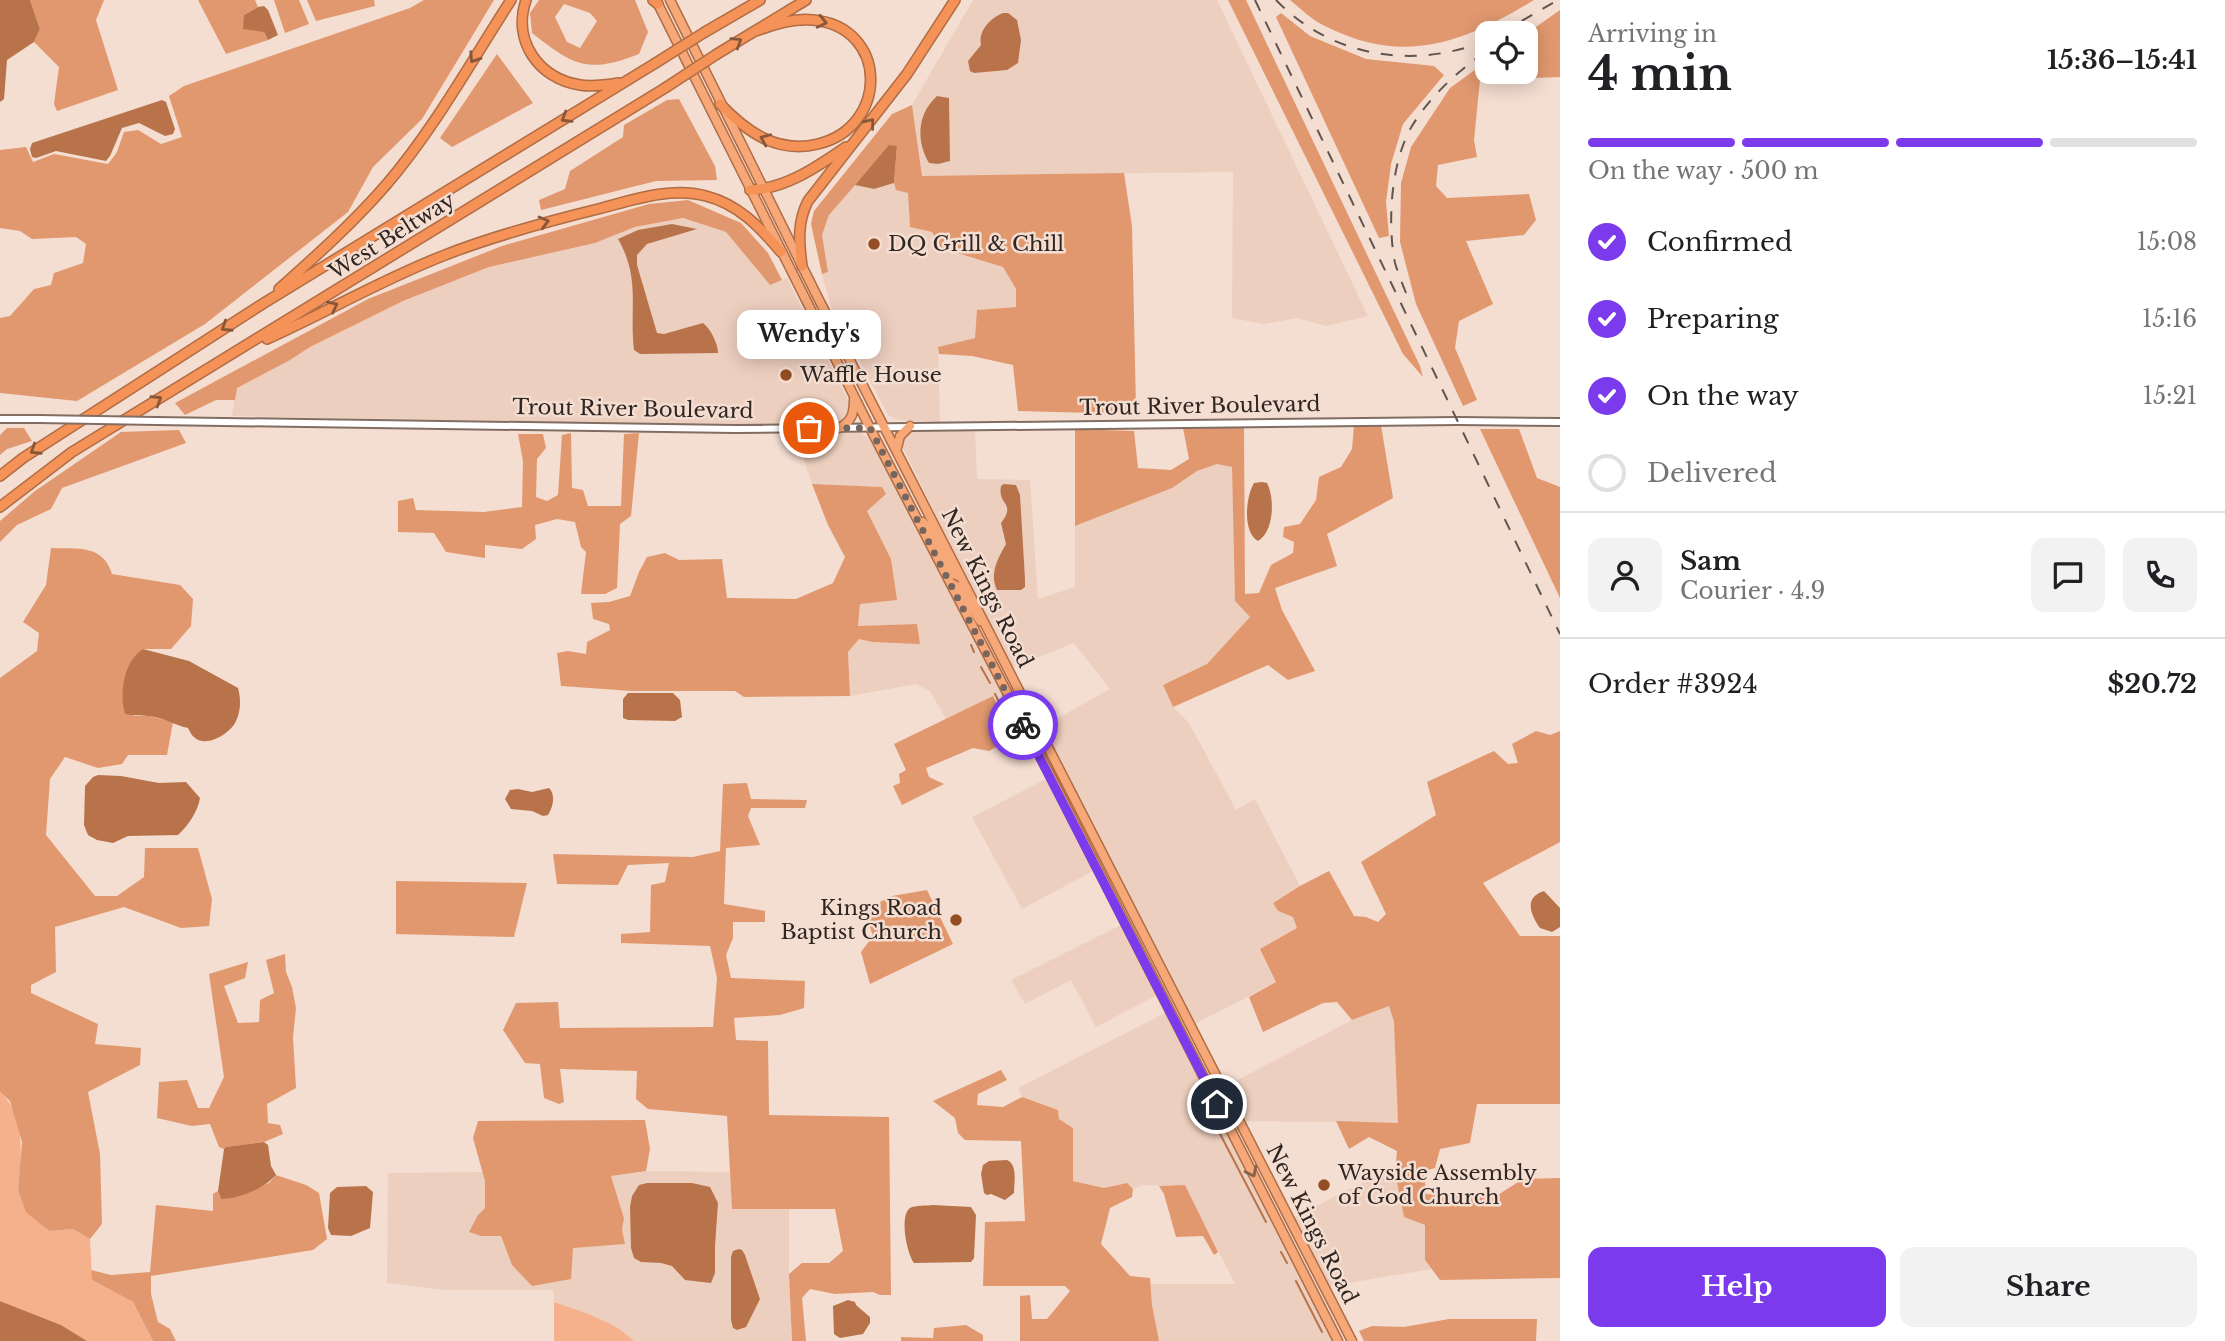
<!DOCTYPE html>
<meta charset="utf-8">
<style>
body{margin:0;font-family:"Libre Baskerville",serif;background:#f2f2f2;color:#202124;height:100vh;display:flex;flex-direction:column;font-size:26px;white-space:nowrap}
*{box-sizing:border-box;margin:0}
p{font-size:23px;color:#757577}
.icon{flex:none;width:38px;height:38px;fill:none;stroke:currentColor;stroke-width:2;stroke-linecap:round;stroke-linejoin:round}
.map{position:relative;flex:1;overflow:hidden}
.side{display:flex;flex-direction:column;background:#fff;width:665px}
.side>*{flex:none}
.buttons{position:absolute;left:1475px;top:21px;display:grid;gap:14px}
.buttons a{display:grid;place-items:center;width:63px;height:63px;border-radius:14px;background:#fff;box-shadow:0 4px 18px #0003;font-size:35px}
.pin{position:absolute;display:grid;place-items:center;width:60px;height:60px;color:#fff;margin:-30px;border:4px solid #fff;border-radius:50%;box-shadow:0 2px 7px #0007}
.courier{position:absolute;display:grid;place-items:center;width:70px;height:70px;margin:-35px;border:5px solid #7c3aed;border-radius:50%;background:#fff;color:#222;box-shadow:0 2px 9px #0007}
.bubble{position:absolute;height:49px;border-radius:14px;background:#fff;box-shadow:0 4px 18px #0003;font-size:23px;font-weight:700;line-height:49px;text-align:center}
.overview em{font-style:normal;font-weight:700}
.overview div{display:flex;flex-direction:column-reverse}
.overview{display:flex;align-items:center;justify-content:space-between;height:119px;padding:0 28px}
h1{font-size:46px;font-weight:700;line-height:52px}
.bar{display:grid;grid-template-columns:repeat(4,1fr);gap:10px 7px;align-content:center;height:84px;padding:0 28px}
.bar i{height:9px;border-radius:5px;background:#e0e0e0}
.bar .current{background:#7c3aed}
.bar p{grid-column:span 4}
.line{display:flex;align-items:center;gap:18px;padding:0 28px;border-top:2px solid #e0e0e0}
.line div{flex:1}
.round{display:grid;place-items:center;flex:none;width:74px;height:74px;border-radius:14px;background:#f2f2f2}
ol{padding:0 28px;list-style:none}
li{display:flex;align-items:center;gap:21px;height:77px}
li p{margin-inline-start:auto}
li .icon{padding:7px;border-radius:50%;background:#7c3aed;color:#fff;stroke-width:4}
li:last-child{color:#757577}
li i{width:38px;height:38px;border:4px solid #e0e0e0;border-radius:50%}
.action{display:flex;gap:14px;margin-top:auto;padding:14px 28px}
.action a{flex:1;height:80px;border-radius:14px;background:#7c3aed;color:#fff;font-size:28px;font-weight:700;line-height:80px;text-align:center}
.action a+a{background:#f2f2f2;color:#202124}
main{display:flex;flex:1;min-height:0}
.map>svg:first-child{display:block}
.built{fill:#edcfbf}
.green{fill:#f4b18c}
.forest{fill:#e1986f;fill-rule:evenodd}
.water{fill:#b9734b}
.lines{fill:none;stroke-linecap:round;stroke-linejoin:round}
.stream{stroke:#b9734b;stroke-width:2}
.tertiary-casing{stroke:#816d62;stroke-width:10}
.trunk-casing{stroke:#b06c44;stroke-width:11}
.motorway-casing{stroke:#b06c44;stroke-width:12}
.tertiary{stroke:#fff;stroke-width:6}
.trunk{stroke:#f7a878;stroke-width:8}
.motorway{stroke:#f59257;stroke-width:9}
.rail{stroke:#61554f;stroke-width:2;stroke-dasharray:12 12;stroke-linecap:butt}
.tertiary-bridge-casing{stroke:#816d62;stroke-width:10;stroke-linecap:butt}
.motorway-bridge-casing{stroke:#b06c44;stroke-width:12;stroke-linecap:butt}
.tertiary-bridge{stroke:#fff;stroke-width:6}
.motorway-bridge{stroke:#f59257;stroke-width:9}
.oneway{stroke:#88573a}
.oneway2{stroke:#896049}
.done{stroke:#74665f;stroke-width:7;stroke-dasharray:0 12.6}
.route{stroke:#7c3aed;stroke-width:9}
.poi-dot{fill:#934e23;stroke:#f4ddd1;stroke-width:2.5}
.labels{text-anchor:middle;stroke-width:5;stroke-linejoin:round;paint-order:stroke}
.street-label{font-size:21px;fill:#2f2622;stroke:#f4ddd1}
.poi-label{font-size:21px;fill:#2f2622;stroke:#f4ddd1;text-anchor:start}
</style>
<main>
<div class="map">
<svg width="1560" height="1341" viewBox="0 0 1560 1341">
<rect width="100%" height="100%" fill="#f4ddd1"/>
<path class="built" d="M973,0H1217L1368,316L1326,326L1297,318L1264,324L1232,318L1233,172L922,176L912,105Z
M894,183L897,190L908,192L910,227L932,232L941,248L1003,267L1016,289V307L977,310L976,338L938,347L940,422L897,420L888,415L831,307L822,274L828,272L822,235L829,215L855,185L874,189Z
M683,218L726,232L770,285L787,278L850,404L848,419L841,423L830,426H756L232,416L236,388L290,360L310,347L403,301L489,267L595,243L635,227Z
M975,429L977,479L1030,480L1038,599L1075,587V526L1172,488L1197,471L1217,464L1232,467L1235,601L1250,617L1207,664L1163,685L1173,707L1189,723L1236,810L1255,799L1300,886L1273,903L1278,911L1293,917L1297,928L1276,982L1195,1024L1042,727L1110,689L1074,643L1013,667L977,598L900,442L904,434L912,431Z
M795,432L861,433L868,438L880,456L1002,692L946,719L930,691L916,684L850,696L848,652L859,638L872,642L918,624L858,626L860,604L896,600L891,559L867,511L882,487L812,484Z
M1048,778L1093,871L1022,909L972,817Z
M1121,925L1157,995L1096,1027L1071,980L1025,1004L1011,980Z
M1389,1005L1394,1022L1398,1123L1243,1121L1226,1086L1352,1020Z
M1167,1012L1334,1341H1159L1152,1305L1150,1284H1235L1185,1186L1143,1185L1133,1189L1126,1183L1104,1188L1073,1181V1128L1059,1119L1058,1110L1022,1097L1018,1088Z
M1396,1166L1404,1217L1425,1225V1260L1432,1269L1330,1286L1294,1217Z
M646,1171L730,1172L732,1209H789V1274L792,1341H634L625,1333L605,1321L554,1302L553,1290H446L387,1283L388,1173L482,1172L485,1181V1208L478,1215L481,1236H501L512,1265L572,1248L622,1230L624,1217L611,1176Z"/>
<path class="green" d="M0,1092C27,1116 21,1157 18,1189L48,1231L73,1229L90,1239L92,1280L133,1302L153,1341H87L61,1325L0,1301Z
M554,1302C581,1312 613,1320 634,1341H554Z"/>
<path class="forest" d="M30,0H104L96,20L118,90L57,111L54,104L59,67L34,42L40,29Z
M198,0H255L258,7L244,15L264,32L268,40L226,54Z
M274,0H299L309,24L285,33Z
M307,0H374L375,6L316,21Z
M424,0H494L422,119L373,167L348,212L205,324L77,401L0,393V318L10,316L34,289L51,285L54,273L83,263L86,244L76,237L32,239L20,231L0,228V150L26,147L33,162L54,154L108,164L117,152L124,132L138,130L161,144L182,137L169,96L184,86L410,8Z
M539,0H635L648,32L639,54C588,74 574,66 532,33L530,13ZM564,4L590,13L597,21L580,48L567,42L555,17Z
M1228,0H1246L1420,366L1423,377L1403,354Z
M1290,0H1534C1464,43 1403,66 1325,26C1312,20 1301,9 1290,0Z
M1560,10V77L1480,80L1474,140L1477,157L1438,165L1436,186L1447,198L1529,194L1536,220L1524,235L1466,241L1493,304L1459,321L1455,348L1477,400L1463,406L1416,304L1400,242L1401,183L1411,147L1450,88L1487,61L1488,72H1526V34Z
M1281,13L1310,36L1366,59L1434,66L1444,75L1403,124L1391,164L1386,202L1389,236L1379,238L1276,17Z
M497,54L533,103L452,147L440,138Z
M679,99L715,166L717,180L656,181L541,210L539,200L565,189L570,171L623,137L624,125L667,100Z
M912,105L922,176L1124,173L1132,226L1136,408L1129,414L1018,411L1013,365L972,356L939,354L938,347L975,338L977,310L1016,307V289L1003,267L941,248L932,232L910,227L908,193L896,190L894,183L897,146H889L829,215L822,235L828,272L822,274L811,224L814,211L892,114Z
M688,200L741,223L768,253L782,280L770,285L726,232L683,218L635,227L595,243L489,267L403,301L310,347L290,360L237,388L235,400H216L185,415L175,403L368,299L502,246L649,204Z
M1354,425H1381L1393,498L1327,534L1337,566L1275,588L1282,610L1315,671L1288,680L1268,665L1173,707L1163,685L1207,664L1250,617L1235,601L1232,467L1217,464L1197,471L1172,488L1075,526V429L1134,431L1138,468L1171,470L1189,459L1183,428H1244L1245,594L1259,593L1271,565L1293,553L1294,542L1283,537L1284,527L1300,524L1316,500L1319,477L1341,467L1352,449Z
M7,428H24L32,441L7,449L0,455V435Z
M1480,429H1519L1537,478L1560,487V598Z
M179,430L186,443L62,488L51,509L17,525L0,542V521L35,491L121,432Z
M571,433L572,488L583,490L588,506H621L624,434L639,433L631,516L620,524L617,588L605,594H581L586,552L581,547L575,522L557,519L535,525L536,539L522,549L485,545V558L446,552L434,533L398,532V501L413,498L416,510L484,512L522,507L523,461L518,434H543L546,448L537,459L536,497L547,501L558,495L562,435Z
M812,484L882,487L886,494L867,511L891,559L897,600L860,604L858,626L917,624L920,644L872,642L859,639L848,652L850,696L744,697L735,691H632L561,686L557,653L568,651L586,654L587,642L610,630L609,624L593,619L591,603L609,602L630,596L639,572L647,557L665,553L679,560L722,559L727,598L796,599L833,583L845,557L828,525Z
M51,548C77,549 103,544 112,574L180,585L193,599L191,626L171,649H143L133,716H149L173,722L167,755H128L122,764L98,768L65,757L50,779L46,835L95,896H117L144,877L145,848H198L212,899L209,926L181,928L124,907L55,927L56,972L31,985V993L98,1024L95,1044L141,1048L140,1065L88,1092L100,1154L102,1224L90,1239L73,1229L49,1231L26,1212L18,1190L22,1142L10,1101L0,1092V678L37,651L39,633L23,622L46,585Z
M993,696L1014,737L989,751L973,748L926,768L929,777L944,784L902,805L893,786L900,783L899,774L906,770L894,744Z
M1536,731L1550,735L1560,731V842L1483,883L1520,936H1560V1104H1477L1470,1143L1440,1149L1435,1168L1424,1171L1426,1194L1493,1198L1523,1179L1560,1178V1278L1440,1280L1425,1260V1225L1404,1217L1395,1172L1397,1151L1369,1137L1349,1149L1336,1121L1398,1123L1394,1022L1389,1006L1352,1020L1337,1002L1323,1003L1263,1032L1249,997L1276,982L1260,949L1297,928L1293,917L1278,911L1273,903L1300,886L1329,871L1354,916L1366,917L1378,922L1386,914L1361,862L1436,815L1427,782L1494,751L1508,764L1518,763L1512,744Z
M747,783L751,799L807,800L805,808H751L748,816L760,845L726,848L724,904L765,911V922H733V938L726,955L731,978L805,981L804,1008L780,1015L734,1018L736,1040L768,1041L769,1115L889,1117L891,1295H880L873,1292L835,1294L810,1289L802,1298L806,1341H792L789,1274L802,1263H829L843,1251L835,1209H732L727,1116L648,1109L636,1099L637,1071L560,1069L564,1102L559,1104L544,1098L540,1064L525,1063L503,1030L516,1003L558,1002L560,1028L713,1027L717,978L710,946L621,943V934L650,932L651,885L665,882L669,863L628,865L618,885L557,884L553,854L693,857L720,851L723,784Z
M396,881L527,883L514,937L396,934Z
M927,890L953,944L870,984L861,952L873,936L864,910L892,896Z
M285,954L286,972L292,987L296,1008L293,1037L296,1088L267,1104L268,1123L280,1125L283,1134L264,1142L226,1147L224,1149L219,1147L210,1124L192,1126L157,1118L159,1082L187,1080L198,1108H209L224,1077L209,974L248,962L245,978L224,986L238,1023L259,1022L260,1000L274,993L266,960Z
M1001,1070L1007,1080L978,1094L977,1105L1003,1107L1022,1097L1058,1110L1059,1119L1073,1128V1181L1104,1188L1127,1183L1133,1189L1132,1197L1110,1208L1101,1244L1130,1276L1150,1278L1152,1305L1159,1341H1020V1296L1030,1295L1032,1319H1047L1070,1291L1065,1286H983L985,1222L1025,1221L1021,1141L965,1140L958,1133L955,1118L933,1101Z
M645,1120L650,1149L646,1171L611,1176L624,1218L622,1230L625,1244L573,1248L571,1279L532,1286L512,1265L501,1236H481L469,1232L478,1215L485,1208V1181L473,1138L478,1121Z
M276,1175L306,1185L319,1193L327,1239L313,1250L151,1276V1294L158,1322L170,1329L176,1341H153L133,1302L92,1280L91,1270L111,1275L150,1272L156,1205L213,1211V1194L218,1191L221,1199L269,1183Z
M1185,1185L1218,1252L1214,1255L1203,1236L1176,1237L1164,1194L1159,1186Z
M1449,1319H1537L1536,1341H1364L1359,1331L1372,1326L1404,1327Z
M966,1325L983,1335V1341H901V1337L933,1338L934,1328Z"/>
<path class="water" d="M0,0H30L40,29L34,42L7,60L4,99L0,102Z
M264,6L268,10L278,35L268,40L264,32L243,29L244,15L258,7Z
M1003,13H1008L1017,20L1021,40L1018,63L1007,70L974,73L970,71L968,61L981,45C978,31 990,18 1003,13Z
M937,96L949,98L950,161L938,164L929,163C916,141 917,114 937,96Z
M162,100L166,102L175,129L173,134L165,136L139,123L122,128L110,156L106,161L56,151L36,158L32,157L30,149L32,143Z
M889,145L897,146L894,183L874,189L855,185Z
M672,224L697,229L647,244L637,255V265L657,333L664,334L703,323C711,329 718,344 718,353L640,354L634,350C629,308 641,279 618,239L638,230Z
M1262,482L1267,483C1275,498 1274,532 1258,541C1242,532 1246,496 1254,483Z
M1004,484L1016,485L1020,495L1025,579V587L1021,590H997C989,574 998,558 1006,544L1001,523C1017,502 997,506 1001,486Z
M143,649L189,661L238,688C241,699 241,710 236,721C231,733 206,749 194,737C191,735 190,731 188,728C174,725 163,717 148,716C140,715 133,716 125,714C119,693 124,661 143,649Z
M628,693H673L680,700L682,717L675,721L628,720L623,718V699Z
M98,775L121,776L159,783L186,782L200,798C198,811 188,826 178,835L128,836L113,843L97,840L88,835L84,825L85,786L93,777Z
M549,788C556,795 553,807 548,815L543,816L532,811L511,809L505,799L510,790L518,789L532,792Z
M1544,891L1560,908V927L1552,932L1540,928C1531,915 1523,898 1544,891Z
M264,1142L268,1145L271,1166L276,1175C264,1188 240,1199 221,1199L218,1191L224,1149L226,1147Z
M1007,1160C1018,1165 1014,1182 1014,1193L1005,1200L991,1194L987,1195L984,1193L981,1174L983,1165L989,1161Z
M647,1183H692L710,1187L718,1203L715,1246V1273L711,1283L685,1280L672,1266L661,1263L641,1262L634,1258L631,1248L630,1207L632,1196L639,1185Z
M366,1186L373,1192L370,1228L351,1236L331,1235L328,1228L330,1193L337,1187Z
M933,1205L971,1207L976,1215L974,1258L971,1262L914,1263C907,1254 899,1216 910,1208C915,1205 927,1206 933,1205Z
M739,1249L742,1250L745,1255L760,1299L746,1327L737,1330L733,1328L731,1320V1257L733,1251Z
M848,1300L855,1302L856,1305L870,1317V1323L863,1334L840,1338L834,1334L833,1306Z
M0,1301L61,1325L87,1341H0Z"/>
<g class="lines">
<path class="stream" d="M971,645L974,652
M981,667L990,683
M995,694L1013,730
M1202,1096L1214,1122
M1218,1130L1266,1222
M1281,1252L1287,1263
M1296,1281L1322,1332"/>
<defs>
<path id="tertiary" d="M0,419H39
M156,421L735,429L1458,421L1560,422"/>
<path id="trunk" d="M656,0L870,428L1053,781L1338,1341
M670,0L817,296L1352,1341
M839,428C852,421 854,414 854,399
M897,448L900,436L910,426
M923,522L932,533L953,574L961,577
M951,583L960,588L980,621"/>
<path id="motorway" d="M526,0C512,41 539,79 580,85C593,87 606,85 619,83
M653,0L658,4
M705,32L760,0
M717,54L806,0
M720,104C747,132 777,154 818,144C889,127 889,27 813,20C793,18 774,24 756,31
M750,190C785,189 817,167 846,147
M802,266C799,243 797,222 808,201L907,74L955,0
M279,289C316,256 353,223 386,185C434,129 471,62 511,0
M267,339C327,312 383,279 445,255C496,235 549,221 602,208C636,199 671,187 706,196C738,204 760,227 781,252
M0,476L23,458L264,303L654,64
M0,507L72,452L665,88"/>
</defs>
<use href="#tertiary" class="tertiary-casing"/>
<use href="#trunk" class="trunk-casing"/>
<use href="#motorway" class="motorway-casing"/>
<use href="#tertiary" class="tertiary"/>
<use href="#trunk" class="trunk"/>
<use href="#motorway" class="motorway"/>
<path class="rail" d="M1255,0L1560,634
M1276,0C1332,58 1415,70 1488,40
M1501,33L1558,0
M1406,293C1402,283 1398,273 1395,263C1387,223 1391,161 1412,126C1431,95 1458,71 1488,50"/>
<defs>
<path id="tertiary-bridge" d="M39,419L156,421"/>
<path id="motorway-bridge" d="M654,64L705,32
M665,88L717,54"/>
</defs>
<use href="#tertiary-bridge" class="tertiary-bridge-casing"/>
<use href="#motorway-bridge" class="motorway-bridge-casing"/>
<use href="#tertiary-bridge" class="tertiary-bridge"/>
<use href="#motorway-bridge" class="motorway-bridge"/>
</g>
<defs><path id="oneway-chevron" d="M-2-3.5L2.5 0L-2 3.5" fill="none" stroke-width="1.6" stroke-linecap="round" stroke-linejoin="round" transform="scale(1.75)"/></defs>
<g class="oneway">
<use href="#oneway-chevron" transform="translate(822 22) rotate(13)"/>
<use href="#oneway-chevron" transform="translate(737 42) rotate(-32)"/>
<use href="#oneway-chevron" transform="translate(474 58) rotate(123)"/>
<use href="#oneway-chevron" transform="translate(566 118) rotate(149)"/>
<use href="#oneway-chevron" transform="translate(870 123) rotate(-51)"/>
<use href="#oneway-chevron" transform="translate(765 139) rotate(-157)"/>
<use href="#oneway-chevron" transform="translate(544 222) rotate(-15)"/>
<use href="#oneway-chevron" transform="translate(333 306) rotate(-27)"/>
<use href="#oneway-chevron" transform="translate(226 327) rotate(147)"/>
<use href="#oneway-chevron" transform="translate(157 400) rotate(-31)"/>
<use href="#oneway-chevron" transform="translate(35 450) rotate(147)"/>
</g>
<use class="oneway2" href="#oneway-chevron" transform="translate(1252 1172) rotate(63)"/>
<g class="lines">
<path class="done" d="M809,428H870L1023,725"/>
<path class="route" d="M1023,725L1217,1104"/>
</g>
<g class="poi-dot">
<circle cx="874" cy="244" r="7"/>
<circle cx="786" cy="375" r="7"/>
<circle cx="956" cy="920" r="7"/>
<circle cx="1324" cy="1185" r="7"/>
</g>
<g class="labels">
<g class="street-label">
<text transform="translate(392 236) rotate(-32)" y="7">West Beltway</text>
<text transform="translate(1200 406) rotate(-1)" y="7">Trout River Boulevard</text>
<text transform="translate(633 409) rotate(1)" y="7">Trout River Boulevard</text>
<text transform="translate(987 588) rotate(63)" y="7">New Kings Road</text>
<text transform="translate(1312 1224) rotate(63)" y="7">New Kings Road</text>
</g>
<g class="poi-label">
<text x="888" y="251">DQ Grill &amp; Chill</text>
<text x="800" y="382">Waffle House</text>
<text x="942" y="915" text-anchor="end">Kings Road<tspan x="942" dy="24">Baptist Church</tspan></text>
<text x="1338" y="1180">Wayside Assembly<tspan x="1338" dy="24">of God Church</tspan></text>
</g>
</g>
</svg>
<div class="buttons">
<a><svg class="icon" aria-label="locate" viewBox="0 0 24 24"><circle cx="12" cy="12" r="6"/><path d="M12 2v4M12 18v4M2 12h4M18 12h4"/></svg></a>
</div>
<div class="pin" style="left:809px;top:428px;background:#ea580c"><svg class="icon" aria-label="bag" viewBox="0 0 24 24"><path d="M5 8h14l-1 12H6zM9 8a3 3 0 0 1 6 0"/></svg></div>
<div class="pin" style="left:1217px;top:1104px;background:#1f2937"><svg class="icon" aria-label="home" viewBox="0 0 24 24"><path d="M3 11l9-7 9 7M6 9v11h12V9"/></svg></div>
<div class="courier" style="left:1023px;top:725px"><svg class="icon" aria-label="bike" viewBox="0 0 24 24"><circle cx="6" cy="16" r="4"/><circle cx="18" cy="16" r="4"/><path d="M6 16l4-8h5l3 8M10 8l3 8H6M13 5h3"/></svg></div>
<div class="bubble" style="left:737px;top:310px;width:144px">Wendy's</div>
</div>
<section class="side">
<div class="overview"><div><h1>4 min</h1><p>Arriving in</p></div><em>15:36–15:41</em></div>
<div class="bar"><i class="current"></i><i class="current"></i><i class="current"></i><i></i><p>On the way · 500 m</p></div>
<ol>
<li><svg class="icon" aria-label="check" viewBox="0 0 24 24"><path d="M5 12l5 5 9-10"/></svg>Confirmed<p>15:08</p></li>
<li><svg class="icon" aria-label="check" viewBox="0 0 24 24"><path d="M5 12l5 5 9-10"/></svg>Preparing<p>15:16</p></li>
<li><svg class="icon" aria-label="check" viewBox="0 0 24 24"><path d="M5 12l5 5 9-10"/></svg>On the way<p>15:21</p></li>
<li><i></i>Delivered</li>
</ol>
<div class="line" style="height:126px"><a class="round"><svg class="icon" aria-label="person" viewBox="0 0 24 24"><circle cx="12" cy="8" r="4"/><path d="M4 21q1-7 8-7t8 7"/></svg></a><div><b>Sam</b><p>Courier · 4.9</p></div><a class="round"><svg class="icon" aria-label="chat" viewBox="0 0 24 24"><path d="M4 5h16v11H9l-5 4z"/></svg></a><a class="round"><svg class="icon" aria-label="phone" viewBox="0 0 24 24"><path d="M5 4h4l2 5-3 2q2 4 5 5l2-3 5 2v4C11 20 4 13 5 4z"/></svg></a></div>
<div class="line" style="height:91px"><div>Order #3924</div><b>$20.72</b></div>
<div class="action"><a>Help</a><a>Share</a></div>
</section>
</main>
